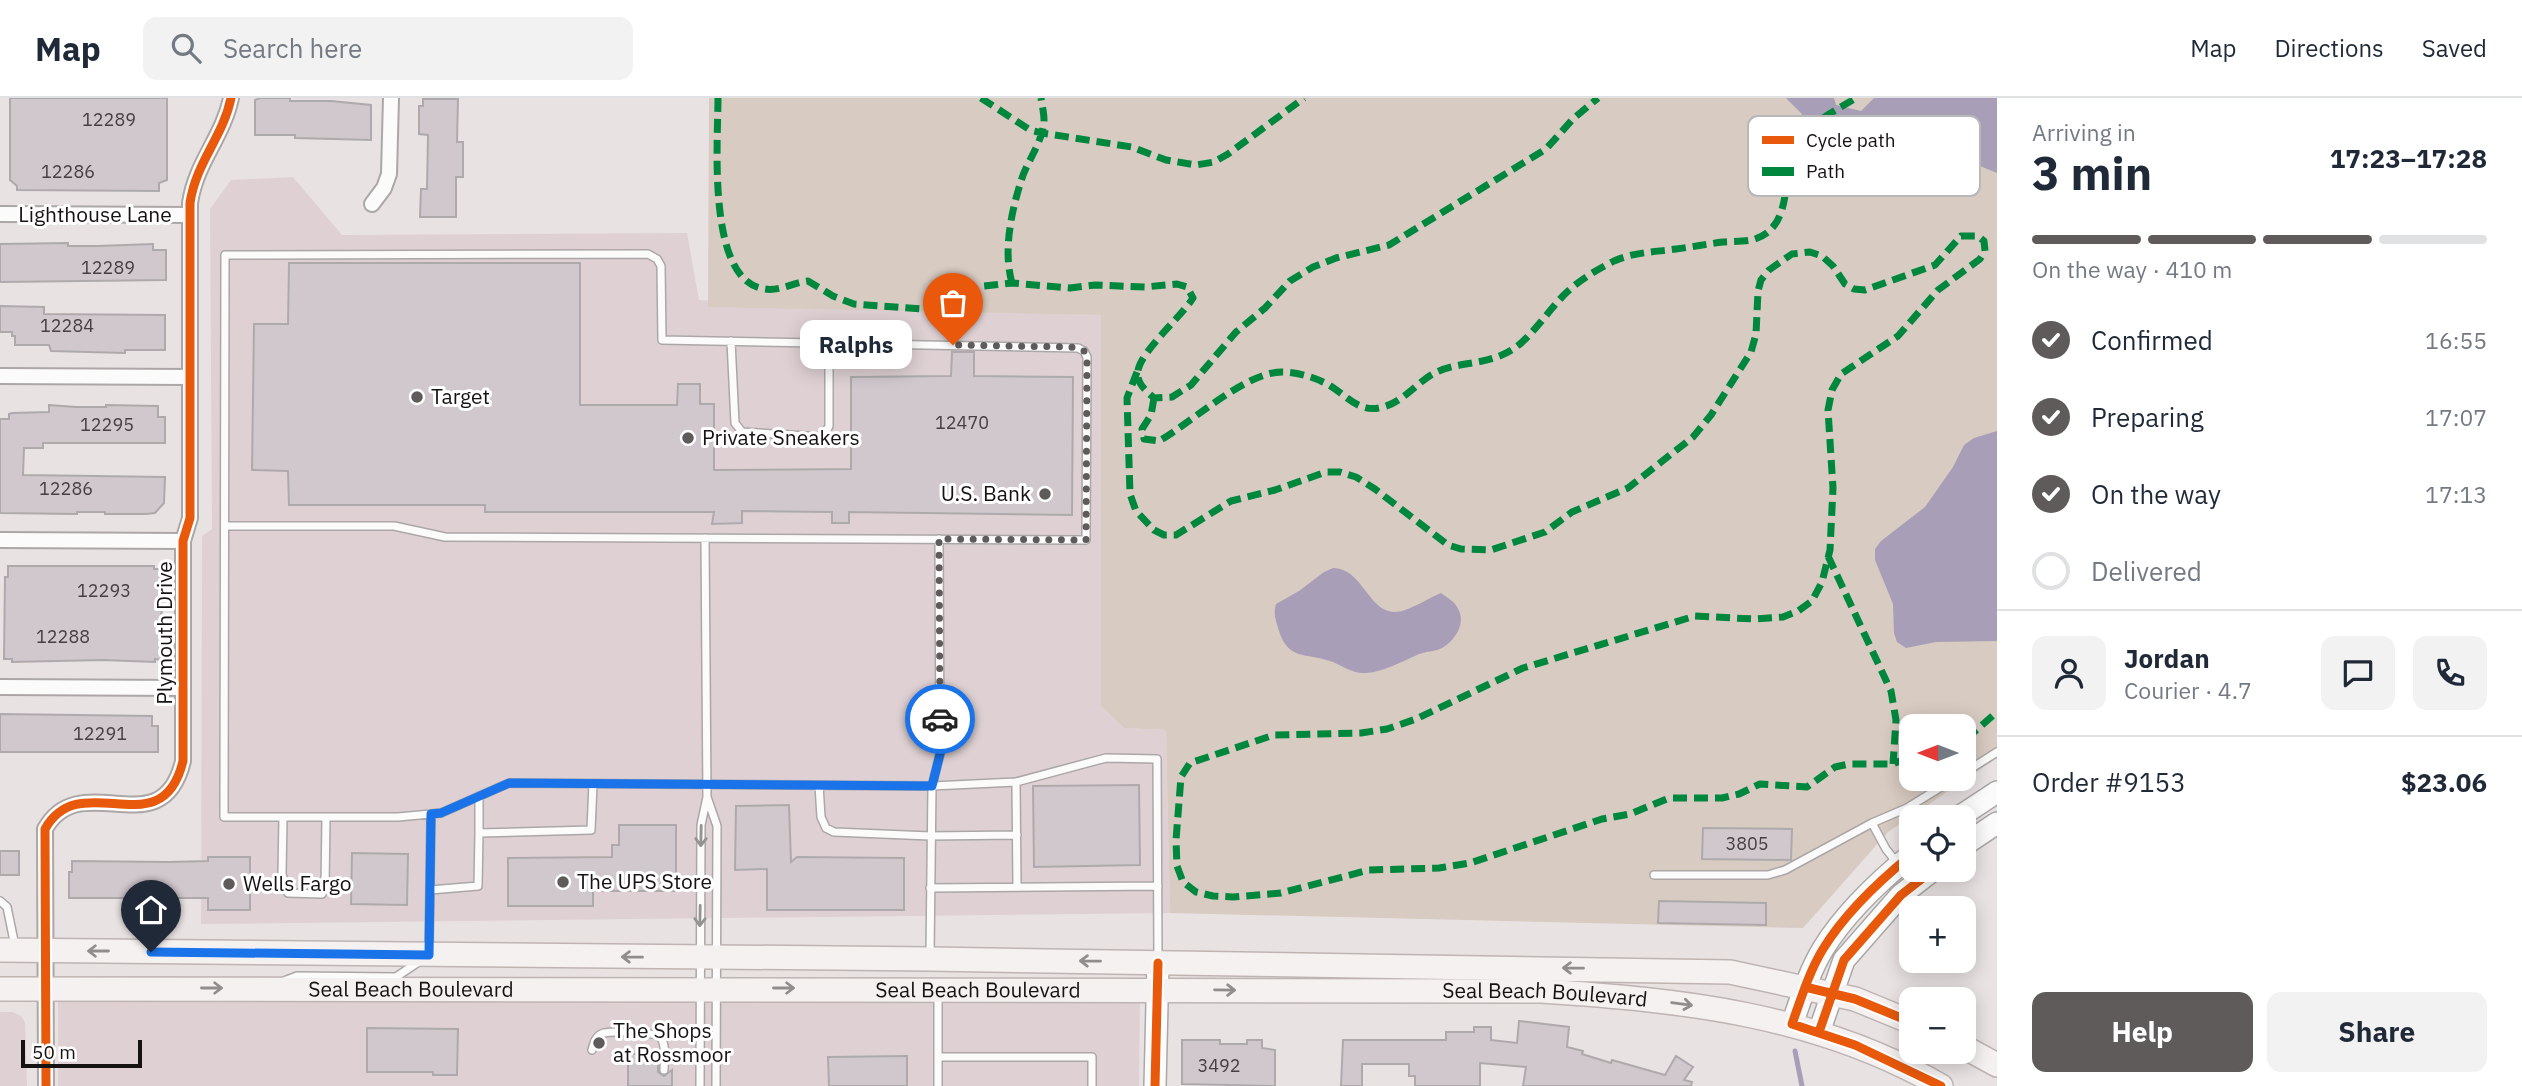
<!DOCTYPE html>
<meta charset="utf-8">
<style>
body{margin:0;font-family:"IBM Plex Sans",sans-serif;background:#f2f2f3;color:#1f2937;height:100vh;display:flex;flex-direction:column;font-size:26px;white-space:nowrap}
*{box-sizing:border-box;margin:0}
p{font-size:23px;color:#747a83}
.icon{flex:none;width:38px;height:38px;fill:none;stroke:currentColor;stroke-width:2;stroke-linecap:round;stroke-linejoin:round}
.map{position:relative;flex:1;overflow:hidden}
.drawer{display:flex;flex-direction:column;background:#fff;width:525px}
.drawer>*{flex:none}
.needle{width:46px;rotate:270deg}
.fabs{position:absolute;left:1899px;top:616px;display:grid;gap:14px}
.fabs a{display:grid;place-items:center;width:77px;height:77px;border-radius:14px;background:#fff;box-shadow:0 4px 18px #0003;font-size:35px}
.scale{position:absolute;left:21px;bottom:18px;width:121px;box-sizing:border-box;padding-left:7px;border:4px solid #161212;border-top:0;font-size:19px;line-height:24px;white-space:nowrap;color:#161212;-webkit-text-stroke:5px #fff;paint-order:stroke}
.pin{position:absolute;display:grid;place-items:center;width:60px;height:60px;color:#fff;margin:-72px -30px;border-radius:50% 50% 50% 0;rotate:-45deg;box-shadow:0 0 7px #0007}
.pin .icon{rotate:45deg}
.courier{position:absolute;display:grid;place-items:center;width:70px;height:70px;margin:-35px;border:5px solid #1a73e8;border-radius:50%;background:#fff;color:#222;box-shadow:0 2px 9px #0007}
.bubble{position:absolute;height:49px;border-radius:14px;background:#fff;box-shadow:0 4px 18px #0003;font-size:23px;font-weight:800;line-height:49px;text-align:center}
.head em{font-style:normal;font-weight:800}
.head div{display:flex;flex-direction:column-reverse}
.head{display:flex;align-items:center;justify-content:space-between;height:119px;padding:0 35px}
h1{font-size:46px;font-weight:800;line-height:52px}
.bar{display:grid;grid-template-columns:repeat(4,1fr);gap:10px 7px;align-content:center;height:84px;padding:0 35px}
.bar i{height:9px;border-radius:5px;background:#e0e1e3}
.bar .active{background:#605b5b}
.bar p{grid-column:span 4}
.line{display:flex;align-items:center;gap:18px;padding:0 35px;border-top:2px solid #e0e1e3}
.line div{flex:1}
.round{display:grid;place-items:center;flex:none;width:74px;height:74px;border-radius:14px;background:#f2f2f3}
ol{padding:0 35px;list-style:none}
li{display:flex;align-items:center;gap:21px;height:77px}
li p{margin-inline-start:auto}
li .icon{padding:7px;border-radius:50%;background:#605b5b;color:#fff;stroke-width:4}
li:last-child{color:#747a83}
li i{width:38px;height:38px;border:4px solid #e0e1e3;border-radius:50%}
.cta{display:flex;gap:14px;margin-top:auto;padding:14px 35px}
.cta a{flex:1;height:80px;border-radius:14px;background:#605b5b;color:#fff;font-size:28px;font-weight:800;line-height:80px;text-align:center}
.cta a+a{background:#f2f2f3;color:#1f2937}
header{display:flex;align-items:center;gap:42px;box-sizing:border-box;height:98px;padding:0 35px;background:#fff;border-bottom:2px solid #e0e1e3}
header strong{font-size:33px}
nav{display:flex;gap:38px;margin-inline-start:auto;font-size:24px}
.search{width:490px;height:63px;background:#f2f2f3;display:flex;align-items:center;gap:18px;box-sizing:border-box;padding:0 24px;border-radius:14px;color:#747a83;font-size:26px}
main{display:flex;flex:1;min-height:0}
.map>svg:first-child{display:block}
.built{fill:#dfd1d3}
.green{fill:#d8cbc1;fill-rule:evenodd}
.water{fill:#a89eb7}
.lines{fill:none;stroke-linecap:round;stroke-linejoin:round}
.stream{stroke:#a89eb7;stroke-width:5}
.building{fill:#d1c8ce;stroke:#aeaaab;stroke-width:2}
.lane-casing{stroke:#aba7a7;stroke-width:10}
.street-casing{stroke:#aba7a7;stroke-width:18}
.secondary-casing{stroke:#aba7a7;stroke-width:24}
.primary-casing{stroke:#beb4b2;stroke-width:26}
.lane{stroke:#fcfbfb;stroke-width:7}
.street{stroke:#fcfbfb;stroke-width:14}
.secondary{stroke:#fcfbfb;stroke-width:21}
.primary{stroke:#f6f1f1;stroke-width:23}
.quiet{stroke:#00873e;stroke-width:7;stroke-dasharray:14 7;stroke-linecap:butt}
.cycleway-casing{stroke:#fff;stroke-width:13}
.cycleway{stroke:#e8590c;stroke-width:9}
.oneway{stroke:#949292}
.oneway2{stroke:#918d8d}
.done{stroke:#605b5b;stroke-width:7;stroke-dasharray:0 12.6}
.route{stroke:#1a73e8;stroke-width:9}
.poi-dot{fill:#605b5b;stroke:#fff;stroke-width:2.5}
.labels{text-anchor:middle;stroke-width:6;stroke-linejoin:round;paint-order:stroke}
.number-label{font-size:18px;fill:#454041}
.street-label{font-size:21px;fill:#161212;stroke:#fff}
.poi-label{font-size:21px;fill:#161212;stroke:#fff;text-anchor:start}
.key{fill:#fff;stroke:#b9b8b8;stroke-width:2}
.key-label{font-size:19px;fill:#161212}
</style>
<header>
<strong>Map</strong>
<div class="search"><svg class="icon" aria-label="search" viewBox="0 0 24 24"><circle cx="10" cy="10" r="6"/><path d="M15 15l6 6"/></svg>Search here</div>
<nav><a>Map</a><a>Directions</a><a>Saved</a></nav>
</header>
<main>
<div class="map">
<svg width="1997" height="988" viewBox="0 0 1997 988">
<rect width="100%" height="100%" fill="#e9e2e3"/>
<path class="built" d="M293,79L342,137L687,135L699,202L1101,217V608L1124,630L1166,632L1170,815L201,826L202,438L212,431L210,111L231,82Z
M58,902H1140L1139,988H58Z
M0,914H13L21,918L25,924L27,988H0Z"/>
<path class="green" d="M709,0H1997V660L1888,734L1803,830L1170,815L1166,632L1124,630L1101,608V217L708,209ZM1911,628H1964V681H1911Z"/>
<path class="water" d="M1786,0H1834L1836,7L1861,13L1874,0H1997V75L1968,63L1932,74L1909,94L1882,98L1863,94L1842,82L1801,15Z
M1997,333V543L1936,544L1906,550L1897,544L1894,535L1893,506L1875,462V451L1881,443L1925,409L1953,369L1964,347L1974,340Z
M1333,470C1366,470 1369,525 1405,512C1417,508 1429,500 1441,495C1446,499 1454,503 1457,509C1467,524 1456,542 1442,550C1435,554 1425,553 1417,557C1401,564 1383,574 1366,575C1352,576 1342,567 1330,563C1306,555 1288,562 1279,533C1276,523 1273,516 1276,506L1299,493L1324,474Z"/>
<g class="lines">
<path class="stream" d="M1795,953L1802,988"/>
</g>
<path class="building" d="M10,0H167V82L159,85V93L17,92V88L10,82Z
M260,0H290V3H331L371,7V42L295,40V37H255V2Z
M423,1H458L457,44H463V79H456V119H420L421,91H427L428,37L419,36V8H423Z
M68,145V148H97L153,146V152H166V182L0,184V146Z
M289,165H580V307H677L678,286H700V306H714V372L851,371V279L951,278L952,254H974V278L1073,279L1072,417L849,414V425H832V414L742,413V425L712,426L714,414H485V407H289L288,373L252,372L254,226H288Z
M0,208L44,209V216L165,217V252H125V255L51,253L49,247H15V238H12V234H0Z
M49,307L76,309H106V307L158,308V319H165V345H43V350H24L23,377L165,379L164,405L155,415L146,416H105V414H77V416L0,415V321H9V316L12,315L49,314Z
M8,468H154V471H162L161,562L155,561V564L103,562L12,564V561H4L5,479H8Z
M0,616L152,618V628H158V654H0Z
M1139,687L1140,767L1034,769L1033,688Z
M789,707L791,764L797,759L904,760V812H767V771L735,772L736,708Z
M619,727H676V793H593V808H508V760L612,759V747H619Z
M1703,730L1792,731L1791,762L1702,761Z
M0,753H19V777H0Z
M352,755L408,756L407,807L351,806Z
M208,759H250V812H208V800H69V774H72V763L169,764L208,763Z
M1659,803L1766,805V827L1658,825Z
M1519,923L1569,929L1567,949L1583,953L1582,956L1611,965L1612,962L1665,977L1676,958L1693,969L1684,982L1692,984L1691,988H1523L1526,969L1480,965V988H1415V978H1409V966H1362V988H1341L1343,942H1446V934H1474V929H1491V942L1517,945Z
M367,930L458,931L457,977H433V974H367Z
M1182,942H1220V946H1247V942H1262V950L1275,952V988L1182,986Z
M628,956H658V974L664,978L672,972V988H628Z
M907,958V988H829L828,959Z"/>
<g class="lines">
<defs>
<path id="lane" d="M731,243L735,325L742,334L823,339L829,328V244
M225,428H394L445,439L1086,442L1087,259L1084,253L1078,250L662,242L661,168L657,161L648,156L225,157L224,719H398L441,715L509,685L932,688L1016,684L1106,660L1157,661L1158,860
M1964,675L1997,654
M1016,684L1017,789
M819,687L821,719L826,730L834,734L930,738L1017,737
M479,698V735
M707,699L717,728L716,988
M283,719L282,776L288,795L322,796L325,789L326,719
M1872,725L1907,710L1954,681
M1654,777H1768L1785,772L1872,725L1886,751L1898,766
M930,790L1158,788
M430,792L478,788L479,735L591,732L593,686
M0,803L7,809L15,848
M429,852L431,716
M930,857L932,688L940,656L939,441
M284,883L297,878L396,879L420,863
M592,952C594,945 596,937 604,935C612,933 654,934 660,939C667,946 664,963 664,972
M938,959H1092V988
M700,988L701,727L707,699L705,440
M938,988V895"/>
<path id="street" d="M372,106L384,90L389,76L391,0
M0,116L190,117
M0,278L190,279
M0,442L183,443
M0,589L183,590
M46,988L45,731C81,667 162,751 183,663V443L190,420V105C196,64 223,39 231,0"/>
<path id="secondary" d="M1959,719L1997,694
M1964,747L1997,725
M1792,926C1801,901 1809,874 1823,851C1845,815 1878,784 1911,757
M1819,934L1844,862L1901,797L1933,772
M1155,988L1158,865"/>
<g id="primary">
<path d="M0,852L930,861L1730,874L1855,901L1911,924"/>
<path id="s1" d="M0,891L1541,893C1681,902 1817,916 1941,988"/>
<path d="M1964,949L1997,967"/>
</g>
</defs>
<use href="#lane" class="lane-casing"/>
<use href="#street" class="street-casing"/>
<use href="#secondary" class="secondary-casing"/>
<use href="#primary" class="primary-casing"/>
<use href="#lane" class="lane"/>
<use href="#street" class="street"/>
<use href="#secondary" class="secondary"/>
<use href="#primary" class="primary"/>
<path class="quiet" d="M718,0C718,43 707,176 760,190C778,195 791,185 808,183L833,198L854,206L923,211L946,208L984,188L1012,185L1070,190L1095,187L1145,189L1177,186L1187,189L1193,200C1182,218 1140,254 1138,273C1136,285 1146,293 1154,300L1172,299L1191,287L1236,234L1265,210L1290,183L1313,169L1336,160L1389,147L1546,51L1573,21L1598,0
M981,0L1030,32L1042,35L1132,49L1166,62L1196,67L1214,64L1228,56L1304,0
M1012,185C1003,153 1011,115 1021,83C1027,63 1044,42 1044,22C1044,15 1042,7 1041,0
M1137,274L1127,300L1130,396L1136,413L1154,432L1164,437H1176L1231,403L1275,392L1326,374H1340L1356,379L1375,391L1448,447L1461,451L1491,452L1545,434L1572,414L1628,390L1693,339L1711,317L1751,254L1756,236L1758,193L1761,182L1769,172L1792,156L1810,154L1822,158L1833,168L1845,186L1854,191L1865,192L1935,167L1961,138H1978L1984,143L1985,153L1980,161L1938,192L1898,238L1841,276L1832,292L1828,312L1833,390L1830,452L1822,484L1812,503L1798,513L1783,519L1754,521L1695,518L1523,570L1416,621L1387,631L1361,635L1274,637L1190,665L1181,679L1176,742L1177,768L1183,784L1196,794L1213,798L1233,799L1281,795L1369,772L1439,770L1470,765L1602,721L1630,716L1669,700H1722L1739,696L1760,686L1807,689L1835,669L1849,666H1893L1911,658
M1154,300L1151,317L1142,331L1144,341L1159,343C1191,325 1245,274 1282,274C1295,274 1311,278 1323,284C1344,293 1357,317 1383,309C1402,304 1415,287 1431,277C1458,261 1491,270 1520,246C1536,232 1548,214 1562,199C1576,184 1596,172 1614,163C1634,154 1655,154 1676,151C1692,149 1707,146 1723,144C1733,143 1746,144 1755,141C1796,127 1780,74 1796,44C1805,28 1840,10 1856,0
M1828,458L1891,593L1896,622L1893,666
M1964,637L1974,634L1997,614"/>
<defs>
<path id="cycleway" d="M1911,757C1878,784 1845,815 1823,851C1809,874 1801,901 1792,926L1855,947L1941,988
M1805,889L1855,901L1911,924
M1819,934L1844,862L1901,797L1933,772
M46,988L45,731C81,667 162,751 183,663V443L190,420V105C196,64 223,39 231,0
M1155,988L1158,865"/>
</defs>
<use href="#cycleway" class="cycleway-casing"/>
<use href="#cycleway" class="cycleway"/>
</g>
<defs><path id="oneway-shaft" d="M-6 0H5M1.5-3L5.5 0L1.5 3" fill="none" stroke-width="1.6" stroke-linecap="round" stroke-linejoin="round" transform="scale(1.75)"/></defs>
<g class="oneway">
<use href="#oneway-shaft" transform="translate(701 738) rotate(91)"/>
<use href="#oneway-shaft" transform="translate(700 818) rotate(91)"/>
</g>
<g class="oneway2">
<use href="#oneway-shaft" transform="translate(98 853) rotate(-180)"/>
<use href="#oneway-shaft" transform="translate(632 859) rotate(-179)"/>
<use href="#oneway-shaft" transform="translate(1090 863) rotate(-179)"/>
<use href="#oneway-shaft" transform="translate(1573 870) rotate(-179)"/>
<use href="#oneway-shaft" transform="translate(212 890)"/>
<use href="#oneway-shaft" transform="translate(784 890)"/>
<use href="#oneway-shaft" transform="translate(1225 892) rotate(1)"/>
<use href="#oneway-shaft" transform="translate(1682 906) rotate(8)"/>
</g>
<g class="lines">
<path class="done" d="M940,621L939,441L1086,442L1087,260L1084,253L1071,249L953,247"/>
<path class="route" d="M151,854L429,857L431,716L441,715L509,685L932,688L940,656V621"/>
</g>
<g class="poi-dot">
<circle cx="417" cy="299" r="7"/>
<circle cx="688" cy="340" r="7"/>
<circle cx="1045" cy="396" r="7"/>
<circle cx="563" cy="784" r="7"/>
<circle cx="229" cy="786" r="7"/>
<circle cx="599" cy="945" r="7"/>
</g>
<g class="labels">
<g class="number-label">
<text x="109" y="28">12289</text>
<text x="68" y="80">12286</text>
<text x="108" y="176">12289</text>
<text x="67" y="234">12284</text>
<text x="962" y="331">12470</text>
<text x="107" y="333">12295</text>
<text x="66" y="397">12286</text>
<text x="104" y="499">12293</text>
<text x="63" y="545">12288</text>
<text x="100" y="642">12291</text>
<text x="1747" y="752">3805</text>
<text x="1219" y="974">3492</text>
</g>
<g class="street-label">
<text x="95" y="124">Lighthouse Lane</text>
<text transform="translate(165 535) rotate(-90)" y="7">Plymouth Drive</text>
<text dy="7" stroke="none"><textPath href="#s1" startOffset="411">Seal Beach Boulevard</textPath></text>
<text dy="7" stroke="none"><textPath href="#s1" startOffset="978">Seal Beach Boulevard</textPath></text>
<text dy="7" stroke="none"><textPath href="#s1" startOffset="1545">Seal Beach Boulevard</textPath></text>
</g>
<g class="poi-label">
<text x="431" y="306">Target</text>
<text x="702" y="347">Private Sneakers</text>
<text x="1031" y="403" text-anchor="end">U.S. Bank</text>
<text x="577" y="791">The UPS Store</text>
<text x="243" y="793">Wells Fargo</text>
<text x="613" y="940">The Shops<tspan x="613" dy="24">at Rossmoor</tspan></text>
</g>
</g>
<rect x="1748" y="18" width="232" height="80" rx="10" class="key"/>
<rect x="1762" y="38" width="32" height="8" fill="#e8590c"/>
<rect x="1762" y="69" width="32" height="9" fill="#00873e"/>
<g class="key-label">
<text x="1806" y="49">Cycle path</text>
<text x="1806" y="80">Path</text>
</g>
</svg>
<div class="fabs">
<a><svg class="needle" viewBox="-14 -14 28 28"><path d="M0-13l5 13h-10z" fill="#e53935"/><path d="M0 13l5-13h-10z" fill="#747a83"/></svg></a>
<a><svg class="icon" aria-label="locate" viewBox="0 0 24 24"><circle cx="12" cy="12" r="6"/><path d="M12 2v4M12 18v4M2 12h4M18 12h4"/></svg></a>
<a>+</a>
<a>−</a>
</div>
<div class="scale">50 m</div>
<div class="pin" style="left:953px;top:247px;background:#ea580c"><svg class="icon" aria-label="bag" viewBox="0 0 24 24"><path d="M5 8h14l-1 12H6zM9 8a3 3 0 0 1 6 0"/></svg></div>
<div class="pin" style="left:151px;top:854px;background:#1f2937"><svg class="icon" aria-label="home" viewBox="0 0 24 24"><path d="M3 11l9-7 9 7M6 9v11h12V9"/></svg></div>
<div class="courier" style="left:940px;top:621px"><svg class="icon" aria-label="car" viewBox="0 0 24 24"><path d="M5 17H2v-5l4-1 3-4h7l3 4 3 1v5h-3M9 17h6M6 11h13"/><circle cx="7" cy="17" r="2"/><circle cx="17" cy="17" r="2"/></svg></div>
<div class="bubble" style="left:800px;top:222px;width:112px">Ralphs</div>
</div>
<section class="drawer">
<div class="head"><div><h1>3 min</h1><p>Arriving in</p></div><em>17:23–17:28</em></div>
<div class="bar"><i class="active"></i><i class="active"></i><i class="active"></i><i></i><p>On the way · 410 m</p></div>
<ol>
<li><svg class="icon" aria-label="check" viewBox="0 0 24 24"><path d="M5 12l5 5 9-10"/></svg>Confirmed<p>16:55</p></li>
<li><svg class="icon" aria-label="check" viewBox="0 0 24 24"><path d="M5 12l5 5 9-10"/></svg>Preparing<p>17:07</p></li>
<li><svg class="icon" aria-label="check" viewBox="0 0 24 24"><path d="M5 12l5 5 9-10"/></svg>On the way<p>17:13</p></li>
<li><i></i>Delivered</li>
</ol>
<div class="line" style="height:126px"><a class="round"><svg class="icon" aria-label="person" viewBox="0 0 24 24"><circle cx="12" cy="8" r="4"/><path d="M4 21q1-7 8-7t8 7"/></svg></a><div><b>Jordan</b><p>Courier · 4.7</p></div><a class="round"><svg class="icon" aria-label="chat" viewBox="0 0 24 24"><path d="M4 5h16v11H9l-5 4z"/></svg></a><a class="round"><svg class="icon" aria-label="phone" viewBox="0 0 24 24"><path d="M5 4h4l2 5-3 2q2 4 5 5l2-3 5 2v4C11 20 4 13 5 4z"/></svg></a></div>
<div class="line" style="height:91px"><div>Order #9153</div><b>$23.06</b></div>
<div class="cta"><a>Help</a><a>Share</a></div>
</section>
</main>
